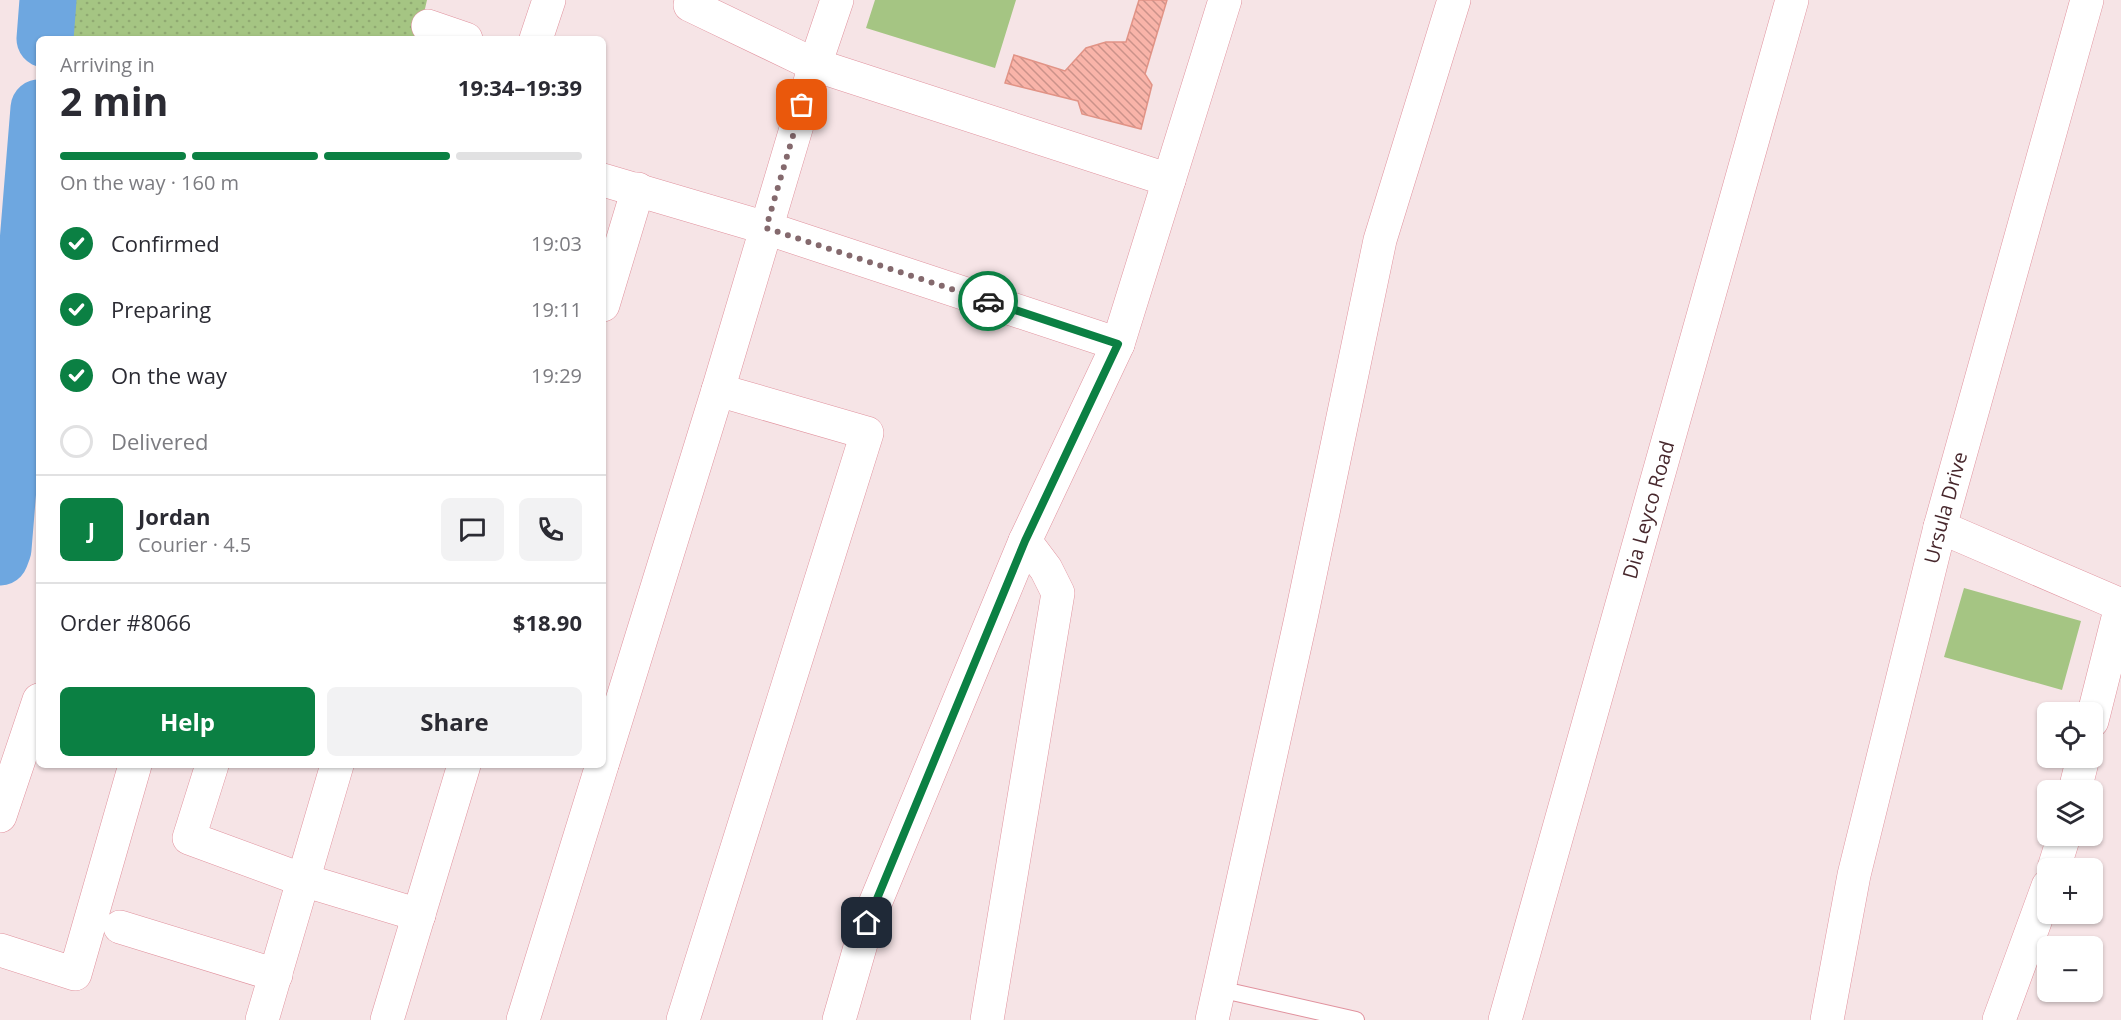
<!DOCTYPE html>
<meta charset="utf-8">
<style>
body{margin:0;font-family:"Open Sans",sans-serif;background:#f2f2f3;color:#2b2b33;height:100vh;display:flex;flex-direction:column;font-size:22px;white-space:nowrap}
*{box-sizing:border-box;margin:0}
p{font-size:20px;color:#7c7c81}
.icon{flex:none;width:33px;height:33px;fill:none;stroke:currentColor;stroke-width:2;stroke-linecap:round;stroke-linejoin:round}
.map{position:relative;flex:1;overflow:hidden}
.drawer{position:absolute;left:36px;top:36px;width:570px;height:732px;display:flex;flex-direction:column;background:#fff;border-radius:9px;box-shadow:0 2px 4px #0004}
.drawer>*{flex:none}
.buttons{position:absolute;left:2037px;top:702px;display:grid;gap:12px}
.buttons a{display:grid;place-items:center;width:66px;height:66px;border-radius:9px;background:#fff;box-shadow:0 2px 4px #0004;font-size:30px}
.pin{position:absolute;display:grid;place-items:center;width:51px;height:51px;color:#fff;margin:-26px;border-radius:12px;box-shadow:0 3px 9px #0006}
.courier{position:absolute;display:grid;place-items:center;width:60px;height:60px;margin:-30px;border:4px solid #0b8043;border-radius:50%;background:#fff;color:#222;box-shadow:0 2px 8px #0007}
.summary em{font-style:normal;font-weight:700}
.summary div{display:flex;flex-direction:column-reverse}
.summary{display:flex;align-items:center;justify-content:space-between;height:102px;padding:0 24px}
h1{font-size:39px;font-weight:700;line-height:45px}
.bar{display:grid;grid-template-columns:repeat(4,1fr);gap:9px 6px;align-content:center;height:72px;padding:0 24px}
.bar i{height:8px;border-radius:4px;background:#e1e1e2}
.bar .active{background:#0b8043}
.bar p{grid-column:span 4}
.line{display:flex;align-items:center;gap:15px;padding:0 24px;border-top:2px solid #e1e1e2}
.line div{flex:1}
.round{display:grid;place-items:center;flex:none;width:63px;height:63px;border-radius:9px;background:#f2f2f3}
ol{padding:0 24px;list-style:none}
li{display:flex;align-items:center;gap:18px;height:66px}
li p{margin-inline-start:auto}
li .icon{padding:6px;border-radius:50%;background:#0b8043;color:#fff;stroke-width:4}
li:last-child{color:#7c7c81}
li i{width:33px;height:33px;border:3px solid #e1e1e2;border-radius:50%}
.action{display:flex;gap:12px;margin-top:auto;padding:12px 24px}
.action a{flex:1;height:69px;border-radius:9px;background:#0b8043;color:#fff;font-size:24px;font-weight:700;line-height:69px;text-align:center}
.action a+a{background:#f2f2f3;color:#2b2b33}
.map>svg:first-child{display:block}
.grass{fill:url(#grass-dots)}
.park{fill:#a5c583}
.lines{fill:none;stroke-linecap:round;stroke-linejoin:round}
.river{stroke:#6ea7e0;stroke-width:57}
.building{fill:url(#building-back-hatch);stroke:#e19386;stroke-width:1.5}
.lane-casing{stroke:#e1929e;stroke-width:18}
.street-casing{stroke:#e1929e;stroke-width:34}
.lane{stroke:#fff;stroke-width:16}
.street{stroke:#fff;stroke-width:33}
.done{stroke:#84696d;stroke-width:6;stroke-dasharray:0 10.8}
.route{stroke:#0b8043;stroke-width:8}
.labels{text-anchor:middle;stroke-width:4.5;stroke-linejoin:round;paint-order:stroke}
.street-label{font-size:20px;fill:#47272c;stroke:#f6e4e6}
</style>
<div class="map">
<svg width="2121" height="1020" viewBox="0 0 2121 1020">
<defs>
<pattern id="grass-dots" width="8" height="8" patternUnits="userSpaceOnUse" patternTransform="scale(1.5)"><rect width="8" height="8" fill="#a5c583"/><path d="M2 2h.1M6 6h.1" fill="none" stroke="#8fa971" stroke-width="1.8" stroke-linecap="round"/></pattern>
<pattern id="building-back-hatch" width="6" height="6" patternUnits="userSpaceOnUse" patternTransform="scale(1.5)"><rect width="6" height="6" fill="#f9b4a9"/><path d="M-1 5l2 2M0 0l6 6M5-1l2 2" fill="none" stroke="#cb928a"/></pattern>
</defs>
<rect width="100%" height="100%" fill="#f6e4e6"/>
<path class="grass" d="M58,0H427L418,39H55Z
M39,284V429L30,426Z"/>
<path class="park" d="M875,0H1016L995,68L866,28Z
M1964,588L2081,621L2062,690L1944,657Z"/>
<g class="lines">
<path class="river" d="M45,39L48,0
M0,557L3,549L39,108"/>
</g>
<path class="building" d="M1139,0H1167L1145,74L1152,85L1141,129L1082,114L1078,101L1005,83L1014,55L1065,71L1086,48L1106,42H1126Z"/>
<g class="lines">
<defs>
<path id="lane" d="M1219,989L1356,1020"/>
<g id="street">
<path d="M692,0L690,5L815,65L1169,180"/>
<path d="M428,26L466,39"/>
<path d="M536,39L549,0"/>
<path d="M603,180L766,228L1118,344"/>
<path d="M603,305L638,189"/>
<path d="M1940,527L2121,605"/>
<path d="M2092,721L2121,606"/>
<path d="M603,762L718,390L815,65L837,0"/>
<path d="M212,765L189,838L303,880L419,915"/>
<path d="M2075,790L2083,758"/>
<path d="M0,816L39,700"/>
<path d="M2054,868L2064,836"/>
<path d="M120,927L276,975"/>
<path d="M0,950L75,974L135,765"/>
<path d="M262,1020L337,765"/>
<path d="M387,1020L464,765"/>
<path d="M523,1020L602,765"/>
<path d="M683,1020L867,433L718,390"/>
<path d="M839,1020L867,923L1025,541L1118,344L1225,0"/>
<path d="M987,1020L1058,593L1046,569L1025,541"/>
<path d="M1212,1020L1301,618L1380,240L1454,0"/>
<path id="s1" d="M1505,1020L1792,0"/>
<path id="s2" d="M1827,1020L1854,875L1940,527L2087,0"/>
<path d="M1999,1020L2048,886"/>
</g>
</defs>
<use href="#lane" class="lane-casing"/>
<use href="#street" class="street-casing"/>
<use href="#lane" class="lane"/>
<use href="#street" class="street"/>
</g>
<g class="lines">
<path class="done" d="M802,105L766,228L988,301"/>
<path class="route" d="M867,923L1025,541L1118,344L988,301"/>
</g>
<g class="labels">
<g class="street-label">
<text dy="7" stroke="none"><textPath href="#s2" startOffset="526">Ursula Drive</textPath></text>
<text dy="7" stroke="none"><textPath href="#s1" startOffset="530">Dia Leyco Road</textPath></text>
</g>
</g>
</svg>
<div class="buttons">
<a><svg class="icon" aria-label="locate" viewBox="0 0 24 24"><circle cx="12" cy="12" r="6"/><path d="M12 2v4M12 18v4M2 12h4M18 12h4"/></svg></a>
<a><svg class="icon" aria-label="layers" viewBox="0 0 24 24"><path d="M12 4l9 5-9 5-9-5zM3 14l9 5 9-5"/></svg></a>
<a>+</a>
<a>−</a>
</div>
<div class="pin" style="left:802px;top:105px;background:#ea580c"><svg class="icon" aria-label="bag" viewBox="0 0 24 24"><path d="M5 8h14l-1 12H6zM9 8a3 3 0 0 1 6 0"/></svg></div>
<div class="pin" style="left:867px;top:923px;background:#1f2937"><svg class="icon" aria-label="home" viewBox="0 0 24 24"><path d="M3 11l9-7 9 7M6 9v11h12V9"/></svg></div>
<div class="courier" style="left:988px;top:301px"><svg class="icon" aria-label="car" viewBox="0 0 24 24"><path d="M5 17H2v-5l4-1 3-4h7l3 4 3 1v5h-3M9 17h6M6 11h13"/><circle cx="7" cy="17" r="2"/><circle cx="17" cy="17" r="2"/></svg></div>
<section class="drawer">
<div class="summary"><div><h1>2 min</h1><p>Arriving in</p></div><em>19:34–19:39</em></div>
<div class="bar"><i class="active"></i><i class="active"></i><i class="active"></i><i></i><p>On the way · 160 m</p></div>
<ol>
<li><svg class="icon" aria-label="check" viewBox="0 0 24 24"><path d="M5 12l5 5 9-10"/></svg>Confirmed<p>19:03</p></li>
<li><svg class="icon" aria-label="check" viewBox="0 0 24 24"><path d="M5 12l5 5 9-10"/></svg>Preparing<p>19:11</p></li>
<li><svg class="icon" aria-label="check" viewBox="0 0 24 24"><path d="M5 12l5 5 9-10"/></svg>On the way<p>19:29</p></li>
<li><i></i>Delivered</li>
</ol>
<div class="line" style="height:108px"><b class="round" style="background:#0b8043;color:#fff">J</b><div><b>Jordan</b><p>Courier · 4.5</p></div><a class="round"><svg class="icon" aria-label="chat" viewBox="0 0 24 24"><path d="M4 5h16v11H9l-5 4z"/></svg></a><a class="round"><svg class="icon" aria-label="phone" viewBox="0 0 24 24"><path d="M5 4h4l2 5-3 2q2 4 5 5l2-3 5 2v4C11 20 4 13 5 4z"/></svg></a></div>
<div class="line" style="height:78px"><div>Order #8066</div><b>$18.90</b></div>
<div class="action"><a>Help</a><a>Share</a></div>
</section>
</div>
